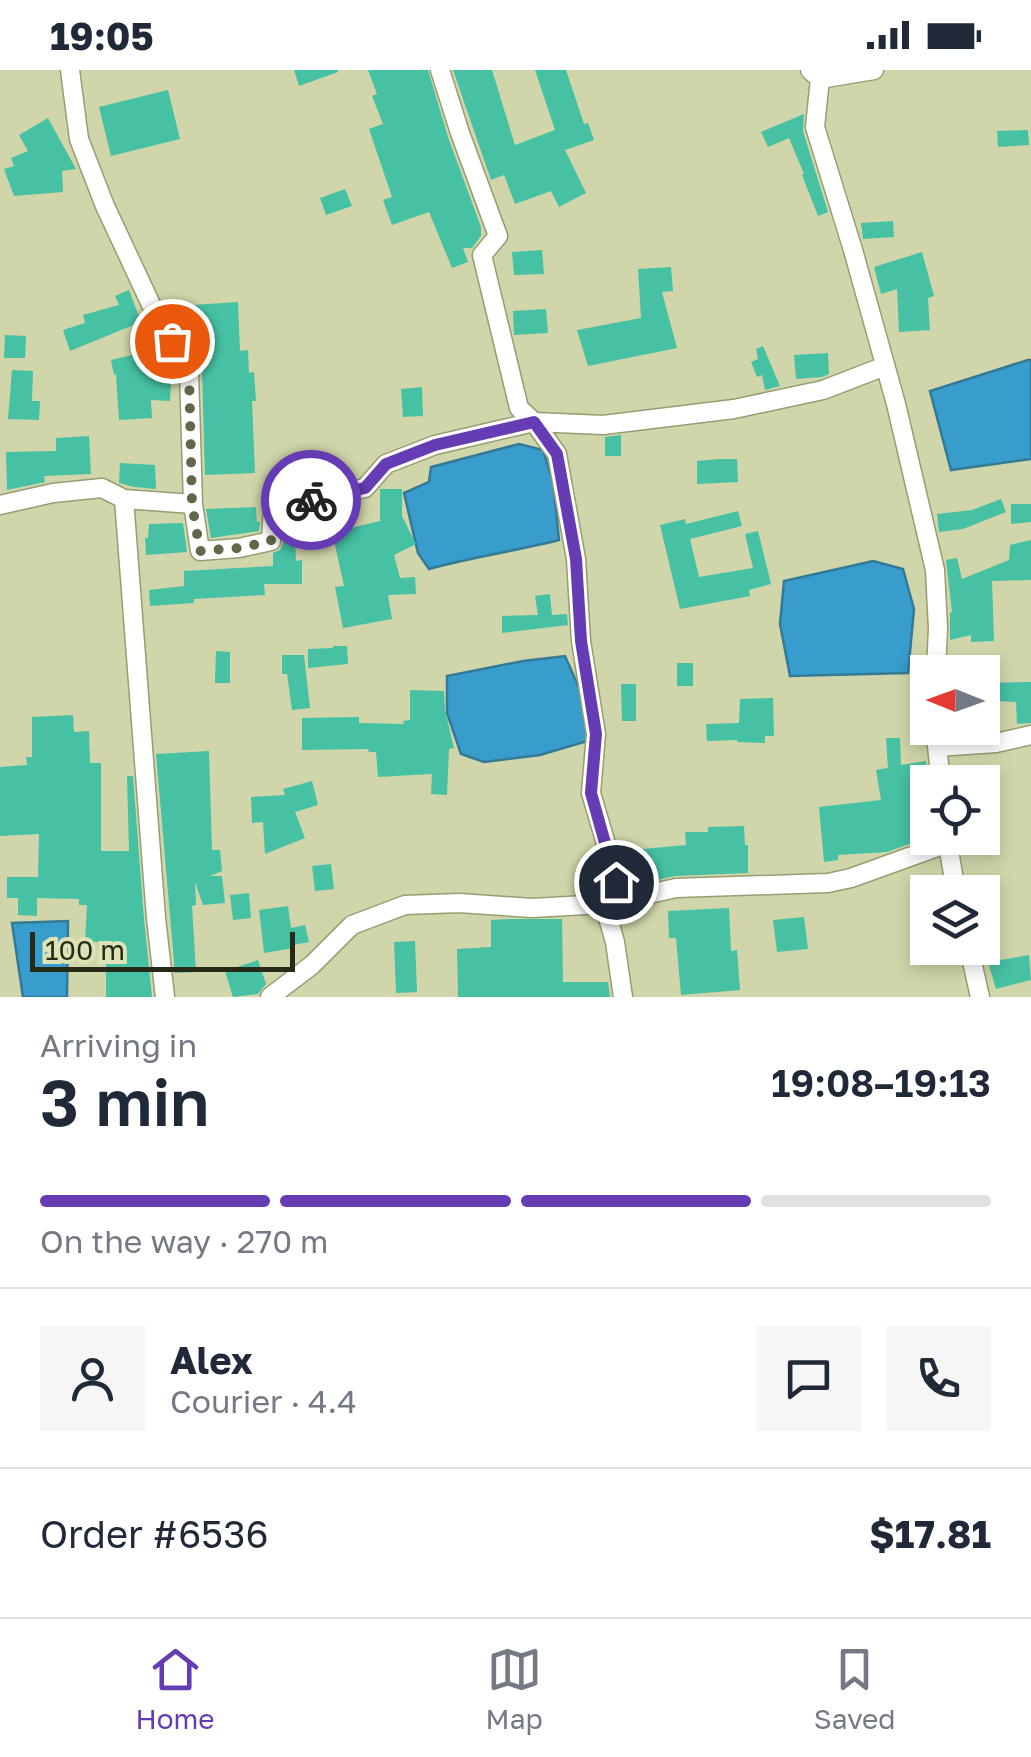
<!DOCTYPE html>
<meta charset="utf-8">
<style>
body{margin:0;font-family:"Golos Text",sans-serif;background:#f6f6f7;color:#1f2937;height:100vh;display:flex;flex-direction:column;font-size:38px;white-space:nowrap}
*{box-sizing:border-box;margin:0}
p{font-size:32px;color:#747a83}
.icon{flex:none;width:55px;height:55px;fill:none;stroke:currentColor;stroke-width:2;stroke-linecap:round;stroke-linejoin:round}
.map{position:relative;height:927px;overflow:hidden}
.drawer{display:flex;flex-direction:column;background:#fff;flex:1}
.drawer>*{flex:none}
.needle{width:65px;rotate:271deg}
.buttons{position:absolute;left:910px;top:585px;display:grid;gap:20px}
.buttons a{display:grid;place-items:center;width:90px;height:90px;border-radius:0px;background:#fff;box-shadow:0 5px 15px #0003;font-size:50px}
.scale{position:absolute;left:30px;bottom:25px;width:265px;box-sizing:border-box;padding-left:10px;border:5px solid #282a18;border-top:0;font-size:28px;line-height:35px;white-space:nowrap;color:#282a18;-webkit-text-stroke:8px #dde3b5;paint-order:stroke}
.pin{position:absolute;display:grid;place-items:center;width:85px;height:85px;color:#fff;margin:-42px;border:5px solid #fff;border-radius:50%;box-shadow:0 2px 10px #0007}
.courier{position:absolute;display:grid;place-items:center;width:100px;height:100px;margin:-50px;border:8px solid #663cb4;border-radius:50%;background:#fff;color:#222;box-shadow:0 2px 12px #0007}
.summary em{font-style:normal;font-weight:600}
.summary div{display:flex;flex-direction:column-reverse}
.summary{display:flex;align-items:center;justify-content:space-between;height:170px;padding:0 40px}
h1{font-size:65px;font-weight:600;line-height:75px}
.bar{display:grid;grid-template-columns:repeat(4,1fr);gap:15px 10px;align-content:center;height:120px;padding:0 40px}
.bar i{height:12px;border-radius:8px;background:#e0e1e3}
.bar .on{background:#663cb4}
.bar p{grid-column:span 4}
.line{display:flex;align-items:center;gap:25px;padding:0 40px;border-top:2px solid #e0e1e3}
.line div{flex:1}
.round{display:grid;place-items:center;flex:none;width:105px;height:105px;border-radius:0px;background:#f6f6f7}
.status{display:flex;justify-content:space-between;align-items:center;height:70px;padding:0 50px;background:#fff;direction:ltr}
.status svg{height:28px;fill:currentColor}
.tab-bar{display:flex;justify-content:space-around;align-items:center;height:140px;border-top:2px solid #e0e1e3;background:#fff;font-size:28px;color:#747a83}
.tab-bar a{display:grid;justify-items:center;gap:5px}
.tab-bar .on{color:#663cb4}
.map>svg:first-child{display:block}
.water{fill:#389ccd;stroke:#337a97;stroke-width:2.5}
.building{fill:#46c1a4}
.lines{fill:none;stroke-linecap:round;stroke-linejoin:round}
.minor-casing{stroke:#979d72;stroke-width:21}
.minor{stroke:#fff;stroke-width:18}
.done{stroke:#63664b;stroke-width:10;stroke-dasharray:0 18}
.route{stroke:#663cb4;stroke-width:12}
</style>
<div class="status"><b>19:05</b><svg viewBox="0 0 49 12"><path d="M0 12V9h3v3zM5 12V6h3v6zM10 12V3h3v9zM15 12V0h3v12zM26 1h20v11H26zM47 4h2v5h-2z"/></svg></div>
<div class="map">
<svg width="1031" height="927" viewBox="0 0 1031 927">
<rect width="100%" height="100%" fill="#d0d6a9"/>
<path class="water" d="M1028,290H1031V389L951,400L930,321Z
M519,374L543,380L553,412L559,470C516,481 472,487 429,499L418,483L404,423L429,412L431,397Z
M873,491L903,499L914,539L908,603L790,606L780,554L784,511Z
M565,586L580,620L591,670L540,685L484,692L461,684L447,643V606L523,591Z
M68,851L67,927H23L12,853Z"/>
<path class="building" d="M294,0H338V2L299,16Z
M368,0H428L448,67L481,157V166L472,178H463L468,192L452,198L429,142L392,155L383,130L392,127L369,59L383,54L372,26L377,24Z
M453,0H492L515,75L555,60L535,0H566L584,54L588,53L594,70L565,80L586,123L559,137L551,121L515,134L504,105L491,110Z
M168,20L180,69L111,86L99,37Z
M804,44L803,61L828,142L818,146L802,105L804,104L789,68L768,77L761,62Z
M48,48L76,99L62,101L63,122L14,126L4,99L14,96L11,88L28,81L19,65Z
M1028,60L1029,75L998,77L997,61Z
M345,119L352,136L326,145L320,128Z
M893,151L894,167L863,169L861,153Z
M542,180L544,204L514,205L512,182Z
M922,182L934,226L928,228L930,260L899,262L897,219L881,224L874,197Z
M671,197L673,221L662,222L677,278L588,296L577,260L641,248L638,199Z
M129,220L141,252L70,281L63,260L85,253L83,245L119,235L115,226Z
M238,232L240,281L248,280L249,303L254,302L256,331H252L255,403L205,405L202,301L194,284L193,276H189L185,270L184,255H179L177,236Z
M546,239L548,263L514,265L513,241Z
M5,265L26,266L25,288H4Z
M142,271H155L154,310H171L170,331L151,330L152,348L119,350L116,304L114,305L111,290L141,283Z
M763,276L780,316L765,320L762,305L757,307L751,292L758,289L756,279Z
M828,283L829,304L822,307L796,309L794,285Z
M12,300L33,301L32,331H40L39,350L8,349Z
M422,317L423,346L403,347L401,319Z
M621,365V386H605V367Z
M89,366L91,404L44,406L45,412L7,420L6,382L56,381V368Z
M721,389H737L738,412L697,414V391Z
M120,393L155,395L156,419L134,417L119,413Z
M380,419H402V446L416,474L394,485L400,508L415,507L416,524L388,525L392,549L343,558L335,517L344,516L328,443H352L351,458L380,451Z
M1001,429L1006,442L963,459L939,462L937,444L972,440Z
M1011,434H1031V452L1011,454Z
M256,437L257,452H260L259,461L211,468L206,439Z
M738,441L742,456L690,469L699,507L753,498L745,464L758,461L771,514L749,520L750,526L680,539L660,455L685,449L686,454Z
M285,451H294L296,491L302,490V514H264L265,525L194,529V533L150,536L149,520L184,516V501L273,496V483L280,480L283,473Z
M183,453L187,482L146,485L145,468H148L149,454Z
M1031,470V510L992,511L994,571L971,572V565L950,570V543L952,542L946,490L957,488L962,509L1009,490L1010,475Z
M550,524L552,545L567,544L568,555L502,563V546L538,545L535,526Z
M333,576H347L348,594L308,598V579L333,578Z
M216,581L230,582V613H215Z
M282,585H304L310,638L292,640L287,604H282Z
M677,593H693V616H677Z
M1031,612V653L1017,654L1016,632L982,630V613Z
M621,614H636V651H622Z
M410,620L444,621L445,640L454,678L449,679L447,725L431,724L432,704L378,707L376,682H369L368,679L302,680V648L359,647V653L404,654L403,651L410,650Z
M773,628L774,666H765V673L737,672L738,670L707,671L706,654L739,653L740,629Z
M73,645L74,662L89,661L90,693H101V781H129L127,706H133L144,849L152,927H106V878H98L99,872H85L87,835H79V829L37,828V846L18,845V828H7V807H38L39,764L0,766V697L27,695L26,687H32V647Z
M886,668H900L901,695L926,691L928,712V767L887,782L838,785V790L824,792L819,737L881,730L876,700L888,698Z
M209,681L212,780H220L222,801L210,806H222L225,833L203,835L195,812L196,835L192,836L196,902L175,903L156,684Z
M312,711L318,735L295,742L305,768L265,784L263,752L252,753L251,727L285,725L283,719Z
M744,756L745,775H748V803L675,806L628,816L629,807L621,781L686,775L685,762H708V757Z
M331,794L334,819L315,821L312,796Z
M249,823L251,848L233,850L230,825Z
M288,836L291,858L305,855L309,872L293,875L294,878L264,883L259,840Z
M729,838L731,881L737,880L740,920L681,925L676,868H669L668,841Z
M804,847L808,879L777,882L773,850Z
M512,849H562L563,912H608L610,927H458L457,879L491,877V850Z
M415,871L417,922L396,923L394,872Z
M1029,885L1031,910L996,919L988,892Z
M258,890L266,914L258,924L233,927L225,901Z"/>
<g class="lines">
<defs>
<path id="minor" d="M70,0L79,69L105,136L154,241L189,301L193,434L124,429
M440,0L460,63L498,166L482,185L519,338L534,352L557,384L576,489L581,571L596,664L591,723L617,811L604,834L615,872L623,927
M810,0L820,9L815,57L853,180L896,334L935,500L938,558L936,602
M820,9L874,0
M193,434L200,481L239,478L271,471L273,437L365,418L386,394L435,375L534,352L603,355L734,339L823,320L885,296
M0,435L53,423L102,418L124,429L156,848L165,927
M935,658L941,712
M937,677L996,673L1031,665
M947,768L956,822
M969,878L980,927
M270,927L312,895L352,855L405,835L459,833L532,838L604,834L676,818L828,813L851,808L948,773"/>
</defs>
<use href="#minor" class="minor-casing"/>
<use href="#minor" class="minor"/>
</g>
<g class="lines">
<path class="done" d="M172,271L189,300L192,434L200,481L239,478L271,471L273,437L311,430"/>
<path class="route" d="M311,430L365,418L386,394L435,375L534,352L557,384L576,489L581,571L596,664L591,723L616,812"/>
</g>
</svg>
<div class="buttons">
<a><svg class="needle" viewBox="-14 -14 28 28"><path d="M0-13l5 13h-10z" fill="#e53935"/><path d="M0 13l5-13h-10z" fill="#747a83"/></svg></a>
<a><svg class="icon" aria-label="locate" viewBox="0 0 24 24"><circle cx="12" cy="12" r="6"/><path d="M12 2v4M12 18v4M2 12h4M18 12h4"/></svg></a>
<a><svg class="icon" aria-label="layers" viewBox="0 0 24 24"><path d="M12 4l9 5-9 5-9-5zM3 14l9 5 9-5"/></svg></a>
</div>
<div class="scale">100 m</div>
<div class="pin" style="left:172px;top:271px;background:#ea580c"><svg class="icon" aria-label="bag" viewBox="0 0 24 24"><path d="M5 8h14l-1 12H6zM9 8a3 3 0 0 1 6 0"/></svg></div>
<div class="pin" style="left:616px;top:812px;background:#1f2937"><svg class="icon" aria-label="home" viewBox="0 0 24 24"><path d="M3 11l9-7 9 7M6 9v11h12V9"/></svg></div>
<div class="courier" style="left:311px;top:430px"><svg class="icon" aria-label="bike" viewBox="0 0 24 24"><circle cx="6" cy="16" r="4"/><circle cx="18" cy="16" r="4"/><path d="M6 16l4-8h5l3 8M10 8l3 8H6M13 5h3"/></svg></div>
</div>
<section class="drawer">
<div class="summary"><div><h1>3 min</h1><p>Arriving in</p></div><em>19:08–19:13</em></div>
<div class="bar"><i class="on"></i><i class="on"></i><i class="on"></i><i></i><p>On the way · 270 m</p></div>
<div class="line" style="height:180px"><a class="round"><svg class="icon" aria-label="person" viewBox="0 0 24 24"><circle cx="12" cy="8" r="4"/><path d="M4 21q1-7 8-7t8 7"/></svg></a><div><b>Alex</b><p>Courier · 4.4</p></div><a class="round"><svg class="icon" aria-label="chat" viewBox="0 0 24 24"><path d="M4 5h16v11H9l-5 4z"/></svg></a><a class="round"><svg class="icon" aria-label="phone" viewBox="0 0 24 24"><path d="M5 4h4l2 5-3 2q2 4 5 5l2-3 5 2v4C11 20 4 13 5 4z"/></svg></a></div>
<div class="line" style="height:130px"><div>Order #6536</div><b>$17.81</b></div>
</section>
<nav class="tab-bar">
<a class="on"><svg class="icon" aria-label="home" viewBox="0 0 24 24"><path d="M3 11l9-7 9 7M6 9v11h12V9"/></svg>Home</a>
<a><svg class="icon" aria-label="map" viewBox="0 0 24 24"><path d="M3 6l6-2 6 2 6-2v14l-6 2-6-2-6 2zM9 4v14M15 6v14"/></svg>Map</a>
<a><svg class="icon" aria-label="saved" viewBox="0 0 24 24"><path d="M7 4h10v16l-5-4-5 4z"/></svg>Saved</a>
</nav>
